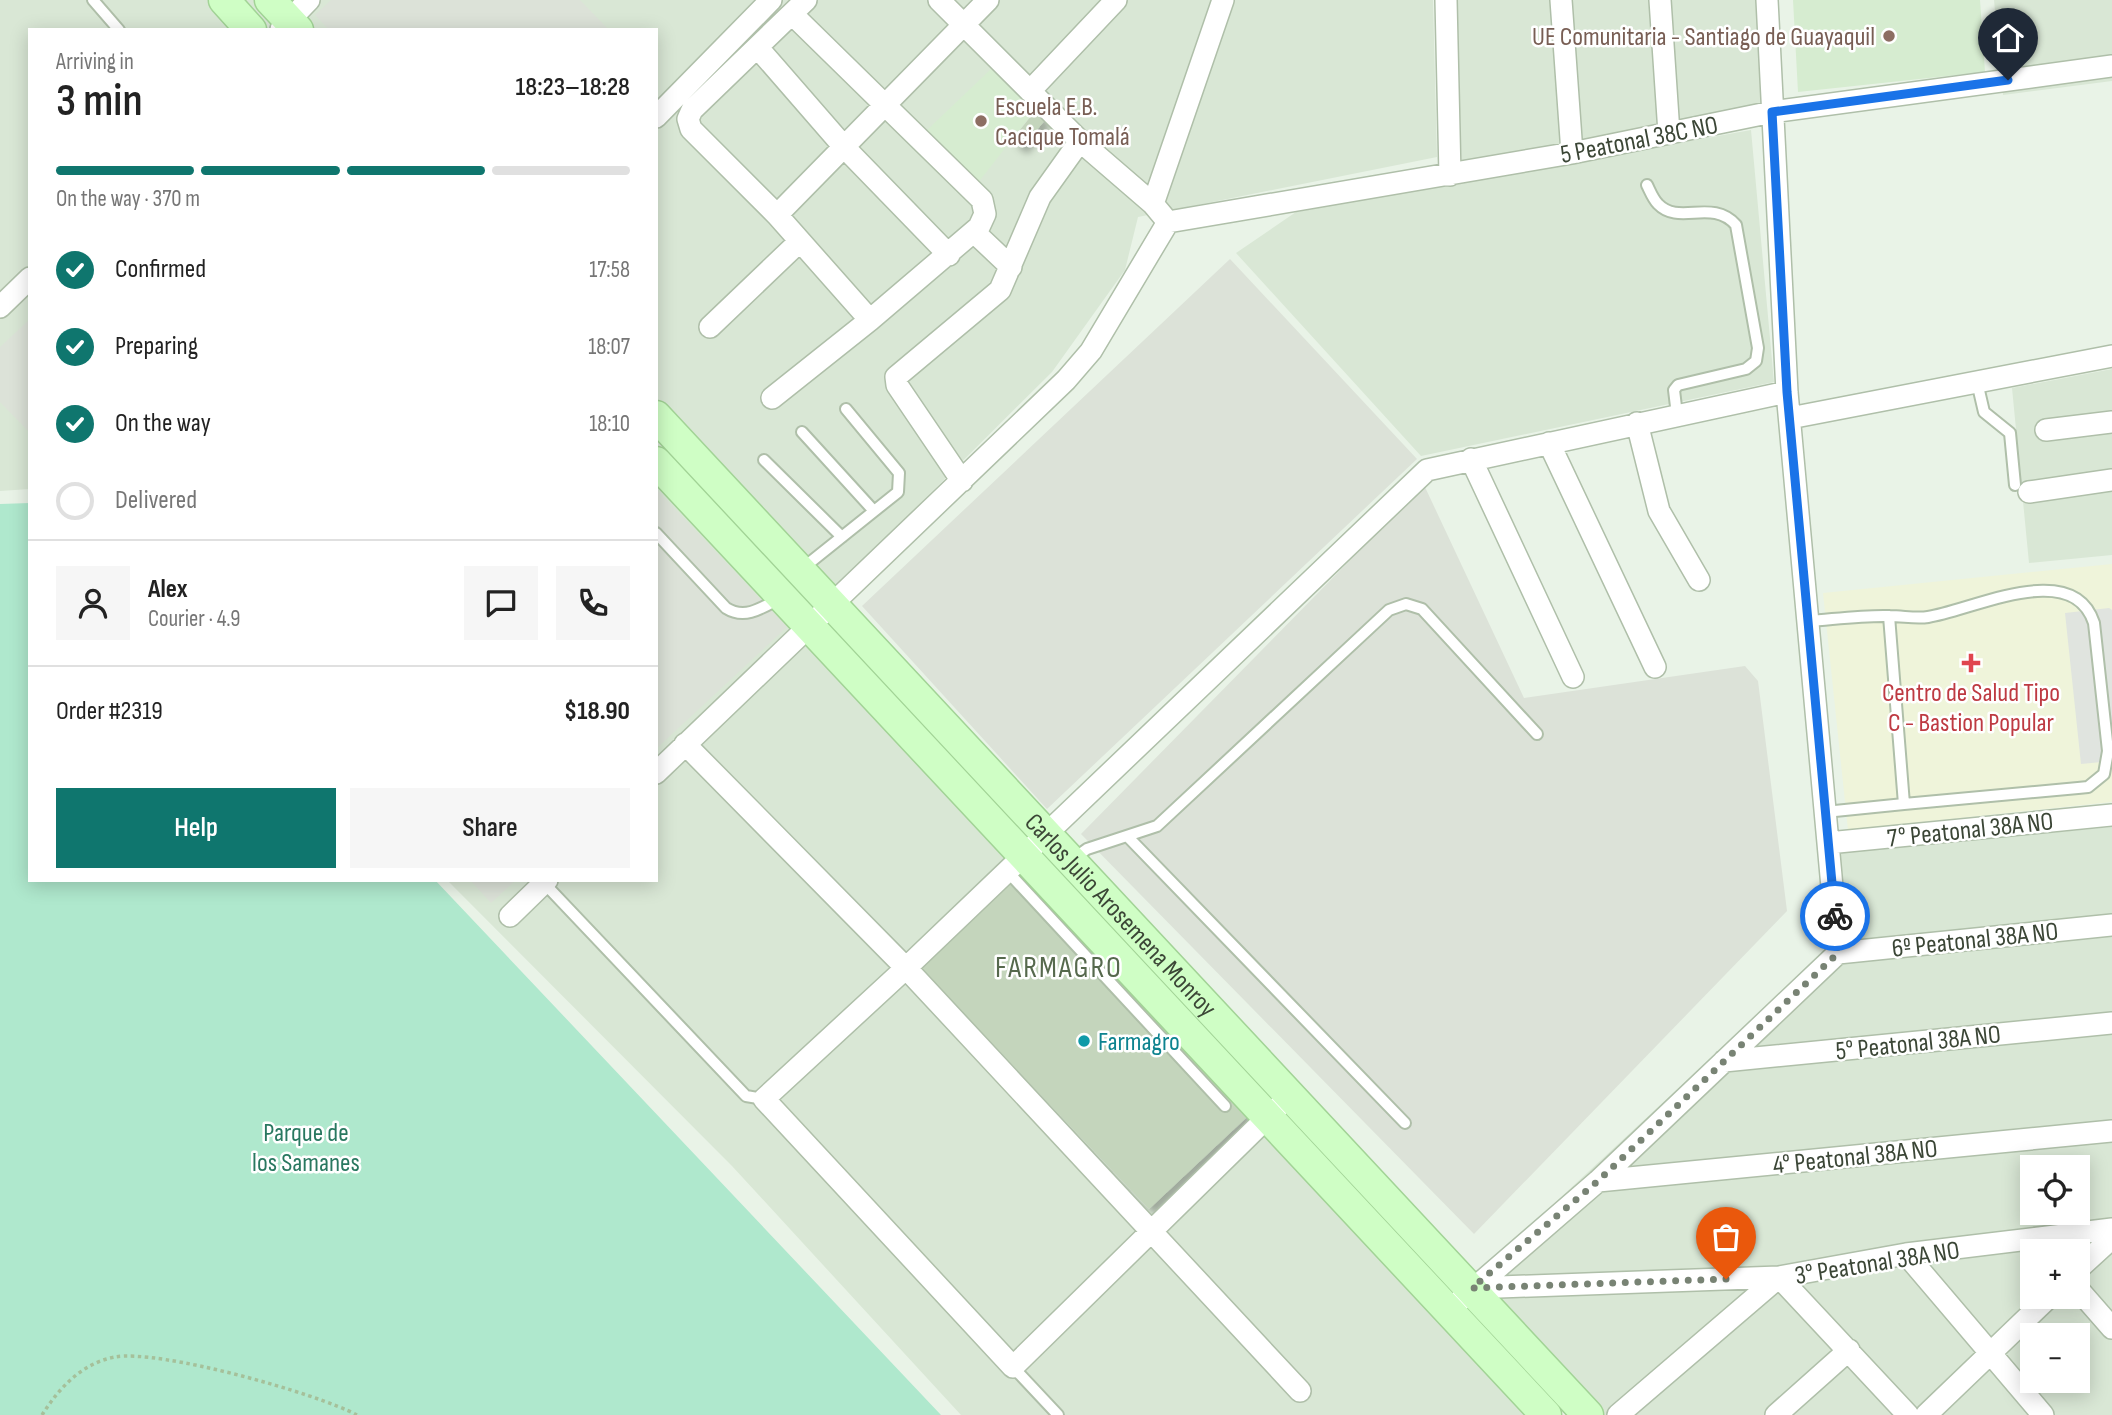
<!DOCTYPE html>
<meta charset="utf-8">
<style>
body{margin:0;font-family:"Sofia Sans Condensed",sans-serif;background:#f6f6f6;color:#222;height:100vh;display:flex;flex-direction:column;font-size:26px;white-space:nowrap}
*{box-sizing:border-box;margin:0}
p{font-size:23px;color:#767676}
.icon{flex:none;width:38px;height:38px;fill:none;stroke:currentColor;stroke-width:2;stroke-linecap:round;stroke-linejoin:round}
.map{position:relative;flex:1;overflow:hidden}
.panel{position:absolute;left:28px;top:28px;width:630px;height:854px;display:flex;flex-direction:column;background:#fff;border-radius:0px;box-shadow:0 4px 18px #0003}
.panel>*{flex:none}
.tools{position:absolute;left:2020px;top:1155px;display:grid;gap:14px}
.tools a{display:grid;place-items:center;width:70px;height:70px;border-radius:0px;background:#fff;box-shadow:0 4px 18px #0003;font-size:35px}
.pin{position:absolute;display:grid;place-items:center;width:60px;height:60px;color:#fff;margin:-72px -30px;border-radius:50% 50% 50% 0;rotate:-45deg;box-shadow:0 0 7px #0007}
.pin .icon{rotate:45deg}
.courier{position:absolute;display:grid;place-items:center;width:70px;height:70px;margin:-35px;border:5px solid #1a73e8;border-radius:50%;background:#fff;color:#222;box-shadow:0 2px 9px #0007}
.head em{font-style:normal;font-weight:600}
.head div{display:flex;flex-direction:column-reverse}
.head{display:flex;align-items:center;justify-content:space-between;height:119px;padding:0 28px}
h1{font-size:46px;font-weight:600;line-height:52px}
.bar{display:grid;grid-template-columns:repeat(4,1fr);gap:10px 7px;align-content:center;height:84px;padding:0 28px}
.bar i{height:9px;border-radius:5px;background:#e0e0e0}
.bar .on{background:#0f766e}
.bar p{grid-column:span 4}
.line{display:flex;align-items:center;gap:18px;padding:0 28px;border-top:2px solid #e0e0e0}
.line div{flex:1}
.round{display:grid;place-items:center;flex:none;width:74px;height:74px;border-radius:0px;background:#f6f6f6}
ol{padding:0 28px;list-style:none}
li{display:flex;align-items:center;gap:21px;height:77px}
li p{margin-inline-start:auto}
li .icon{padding:7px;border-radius:50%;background:#0f766e;color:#fff;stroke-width:4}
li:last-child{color:#767676}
li i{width:38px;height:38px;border:4px solid #e0e0e0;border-radius:50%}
.cta{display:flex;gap:14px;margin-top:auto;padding:14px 28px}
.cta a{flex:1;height:80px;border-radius:0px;background:#0f766e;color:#fff;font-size:28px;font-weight:600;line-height:80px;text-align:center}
.cta a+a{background:#f6f6f6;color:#222}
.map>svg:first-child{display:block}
.residential{fill:#d9e7d5;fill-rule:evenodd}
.industrial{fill:#dce2d8}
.education{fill:#d6ecd0}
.medical{fill:#eff4da}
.green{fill:#afe8cd}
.parking{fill:#e0e4df}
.building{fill:#c4d5bc;filter:url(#shadow)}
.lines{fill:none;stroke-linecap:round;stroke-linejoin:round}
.lane-casing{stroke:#afbfa9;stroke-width:14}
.street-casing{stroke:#afbfa9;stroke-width:24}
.secondary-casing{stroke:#a2d396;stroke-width:33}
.path{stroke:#a5c09a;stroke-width:3.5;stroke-dasharray:3.5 3.5;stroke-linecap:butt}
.lane{stroke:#fff;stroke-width:10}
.street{stroke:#fff;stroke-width:21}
.secondary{stroke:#cffec5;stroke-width:30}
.done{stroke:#788374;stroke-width:7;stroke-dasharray:0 12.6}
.route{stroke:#1a73e8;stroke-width:9}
.education-dot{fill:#8d6e63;stroke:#fff;stroke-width:2.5}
.health-dot{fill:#e0444e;stroke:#fff;stroke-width:2.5}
.culture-dot{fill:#0f9aa8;stroke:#fff;stroke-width:2.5}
.labels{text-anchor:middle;stroke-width:5;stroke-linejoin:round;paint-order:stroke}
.education-label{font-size:26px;fill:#785e54;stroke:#fff;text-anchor:end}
.street-label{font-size:26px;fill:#3b4636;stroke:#fff}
.health-label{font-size:26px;fill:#be3a42;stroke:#fff}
.culture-label{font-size:26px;fill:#0d838f;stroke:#fff;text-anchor:start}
.park-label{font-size:26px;fill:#297860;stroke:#fff}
.quarter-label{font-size:30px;letter-spacing:2px;fill:#56694d;stroke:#fff}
</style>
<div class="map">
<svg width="2112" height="1415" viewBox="0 0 2112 1415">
<defs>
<filter id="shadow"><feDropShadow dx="6" dy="6" stdDeviation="3.5" flood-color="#0004"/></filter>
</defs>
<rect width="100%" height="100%" fill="#e9f3e7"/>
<path class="residential" d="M0,0H1433L1437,157L1138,217L1125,270L1052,372L797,626L1532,1415H961L732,1166L447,880H656V30H30V489L0,491Z
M1457,0H1773L1780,119L1585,160L1751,130L1774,382L1421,456L1236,253L1296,212L1462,182Z
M1994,0H2112V81L2003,95Z
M2112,369V555L2029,563L2012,388Z
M2112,827V1415H1575L1460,1291L1826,951L1821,854ZM2032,1167H2077V1213H2032ZM2032,1251H2077V1297H2032ZM2032,1335H2077V1381H2032Z"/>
<path class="industrial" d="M331,0H580L609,30H329L315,15Z
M1230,259L1417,459L1047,809L862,606Z
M30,319V433L0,402V347Z
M1424,485L1524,698L1745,666L1758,681L1787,911L1474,1234L1081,834Z
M656,489L787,627L656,749Z
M470,880H516L491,903Z"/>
<path class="education" d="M1793,0H1980L1985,72L1798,92Z
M991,69L1035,110L977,184L924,133Z"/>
<path class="medical" d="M2112,564V802L1848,830L1823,593Z"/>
<path class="green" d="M30,503V880H435L941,1415H0V504Z"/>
<path class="parking" d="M2109,608L2112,610V761L2081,764L2065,613Z"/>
<path class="building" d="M1036,110L1045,120L1022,148L1011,141Z
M1019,869L1248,1116L1149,1209L919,967Z"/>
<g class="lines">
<defs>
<path id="lane" d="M93,0L119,30
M1647,185C1650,191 1653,199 1658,204C1679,226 1712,198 1736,225L1758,348L1756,361L1746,369L1678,385L1674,390L1677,415
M1977,382L1984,412L2010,433L2015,485
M802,432L874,511
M764,460L842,537
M656,533L726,608C745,620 762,608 780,598
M803,568L898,492L899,473L846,409
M1809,621C1836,619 1864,615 1890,616C1903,616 1916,619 1928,617C1973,610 2073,558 2094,623L2108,751L2104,774L2088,787L2078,788L1904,804
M1825,812L1904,804L1889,616
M1129,838L1405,1123
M1073,859L1087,849L1157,826L1389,610L1406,604L1422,609L1537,734
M1007,871L1225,1106
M544,883L746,1096L764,1099
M1013,1367L1058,1415"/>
<path id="street" d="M806,0L692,110L688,119L691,129L777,215L870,320
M1446,0L1450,175
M1561,0L1572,153
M1660,0L1669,133
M281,29L309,0
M758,48L845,148L949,255
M1030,91L1116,0
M656,117L771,0
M1153,204L1223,0
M777,215L988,0
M1168,222L1572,153L1772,112L2112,66
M974,232L1011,267
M0,307L30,278
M710,327L800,241
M772,398L870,320L979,227L985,214L982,200L792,14
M1790,418L2112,356
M1637,423L1659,511L1699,580
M2046,430L2112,422
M1549,443L1655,667
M1471,459L1573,677
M962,481L897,385L896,377L1000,290L1040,197L1080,141
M2029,492L2112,480
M685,744L906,968L1300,1391
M656,773L1066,380L1091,351L1168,222L1153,204L1080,141L939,0
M1828,843L2112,815
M510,916L547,880
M1838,953L2112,925
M1724,1061L2112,1023
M1278,1107L1013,1367L764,1099L906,968L1427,470L1787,392
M1598,1181L2112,1131
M1906,1254L2043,1415
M2077,1270L2112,1238
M1472,1288L1779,1277L1906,1254L2112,1229
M2077,1288L2112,1328
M1449,1310L1598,1181L1838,953L1787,392L1767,0
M1618,1415L1779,1277L1908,1415
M1776,1415L1849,1350
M1926,1415L2049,1297"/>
<g id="secondary">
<path d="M224,0L251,30"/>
<path d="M270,0L298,30"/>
<path id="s1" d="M656,416L1588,1415"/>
<path d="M656,462L1546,1415"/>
</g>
</defs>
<use href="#lane" class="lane-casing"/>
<use href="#street" class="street-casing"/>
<use href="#secondary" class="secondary-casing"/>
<path class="path" d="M42,1415C59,1388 82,1363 115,1357C159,1349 316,1393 357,1415"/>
<use href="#lane" class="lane"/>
<use href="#street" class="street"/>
<use href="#secondary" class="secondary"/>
</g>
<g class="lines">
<path class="done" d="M1726,1279L1472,1288L1598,1181L1838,953L1835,916"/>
<path class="route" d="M1835,916L1787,392L1772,112L2008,80"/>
</g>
<g class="education-dot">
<circle cx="1889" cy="36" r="7"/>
<circle cx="981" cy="121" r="7"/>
</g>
<path class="health-dot" d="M1967.5 652.5h7v7h7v7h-7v7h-7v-7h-7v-7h7z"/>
<circle class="culture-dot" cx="1084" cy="1041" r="7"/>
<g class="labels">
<g class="education-label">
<text x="1875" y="45">UE Comunitaria - Santiago de Guayaquil</text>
<text x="995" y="115" text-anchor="start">Escuela E.B.<tspan x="995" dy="30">Cacique Tomalá</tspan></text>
</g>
<g class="street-label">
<text transform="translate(1639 139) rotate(-11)" y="9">5 Peatonal 38C NO</text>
<text transform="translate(1970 829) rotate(-6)" y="9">7° Peatonal 38A NO</text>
<text dy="9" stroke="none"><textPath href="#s1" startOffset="682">Carlos Julio Arosemena Monroy</textPath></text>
<text transform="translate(1975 939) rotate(-6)" y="9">6º Peatonal 38A NO</text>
<text transform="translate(1918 1042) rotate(-6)" y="9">5° Peatonal 38A NO</text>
<text transform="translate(1855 1156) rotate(-6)" y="9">4° Peatonal 38A NO</text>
<text transform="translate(1877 1262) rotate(-9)" y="9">3° Peatonal 38A NO</text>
</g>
<g class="health-label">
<text x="1971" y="701">Centro de Salud Tipo<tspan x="1971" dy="30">C - Bastion Popular</tspan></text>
</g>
<g class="culture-label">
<text x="1098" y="1050">Farmagro</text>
</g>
<g class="park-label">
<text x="306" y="1141">Parque de<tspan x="306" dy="30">los Samanes</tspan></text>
</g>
<g class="quarter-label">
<text x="1059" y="977">FARMAGRO</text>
</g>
</g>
</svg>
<div class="tools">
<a><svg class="icon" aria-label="locate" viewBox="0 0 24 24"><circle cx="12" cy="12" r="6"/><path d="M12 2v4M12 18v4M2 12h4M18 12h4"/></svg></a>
<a>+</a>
<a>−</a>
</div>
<div class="pin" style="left:1726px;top:1279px;background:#ea580c"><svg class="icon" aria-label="bag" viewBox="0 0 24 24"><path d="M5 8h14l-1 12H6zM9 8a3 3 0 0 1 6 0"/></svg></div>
<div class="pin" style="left:2008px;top:80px;background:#1f2937"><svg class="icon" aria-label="home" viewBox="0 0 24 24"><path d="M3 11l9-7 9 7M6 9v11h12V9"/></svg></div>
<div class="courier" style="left:1835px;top:916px"><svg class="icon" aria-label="bike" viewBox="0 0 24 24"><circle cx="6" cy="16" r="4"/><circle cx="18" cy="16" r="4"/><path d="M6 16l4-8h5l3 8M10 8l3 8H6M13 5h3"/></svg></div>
<section class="panel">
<div class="head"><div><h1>3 min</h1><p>Arriving in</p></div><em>18:23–18:28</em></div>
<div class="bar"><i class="on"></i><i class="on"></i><i class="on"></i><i></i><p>On the way · 370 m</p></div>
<ol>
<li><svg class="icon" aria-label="check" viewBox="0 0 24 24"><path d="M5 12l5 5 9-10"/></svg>Confirmed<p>17:58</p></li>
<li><svg class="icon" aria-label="check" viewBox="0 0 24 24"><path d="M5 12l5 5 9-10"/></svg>Preparing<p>18:07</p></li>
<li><svg class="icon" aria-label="check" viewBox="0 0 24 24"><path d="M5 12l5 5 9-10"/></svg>On the way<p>18:10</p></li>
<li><i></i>Delivered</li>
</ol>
<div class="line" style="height:126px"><a class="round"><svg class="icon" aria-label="person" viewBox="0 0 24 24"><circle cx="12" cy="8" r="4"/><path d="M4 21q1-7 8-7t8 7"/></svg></a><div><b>Alex</b><p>Courier · 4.9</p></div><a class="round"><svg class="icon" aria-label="chat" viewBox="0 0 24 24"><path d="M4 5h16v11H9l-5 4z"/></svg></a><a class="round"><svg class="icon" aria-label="phone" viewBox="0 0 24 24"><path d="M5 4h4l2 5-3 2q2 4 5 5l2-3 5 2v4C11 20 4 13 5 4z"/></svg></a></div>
<div class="line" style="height:91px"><div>Order #2319</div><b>$18.90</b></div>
<div class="cta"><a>Help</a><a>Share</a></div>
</section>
</div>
